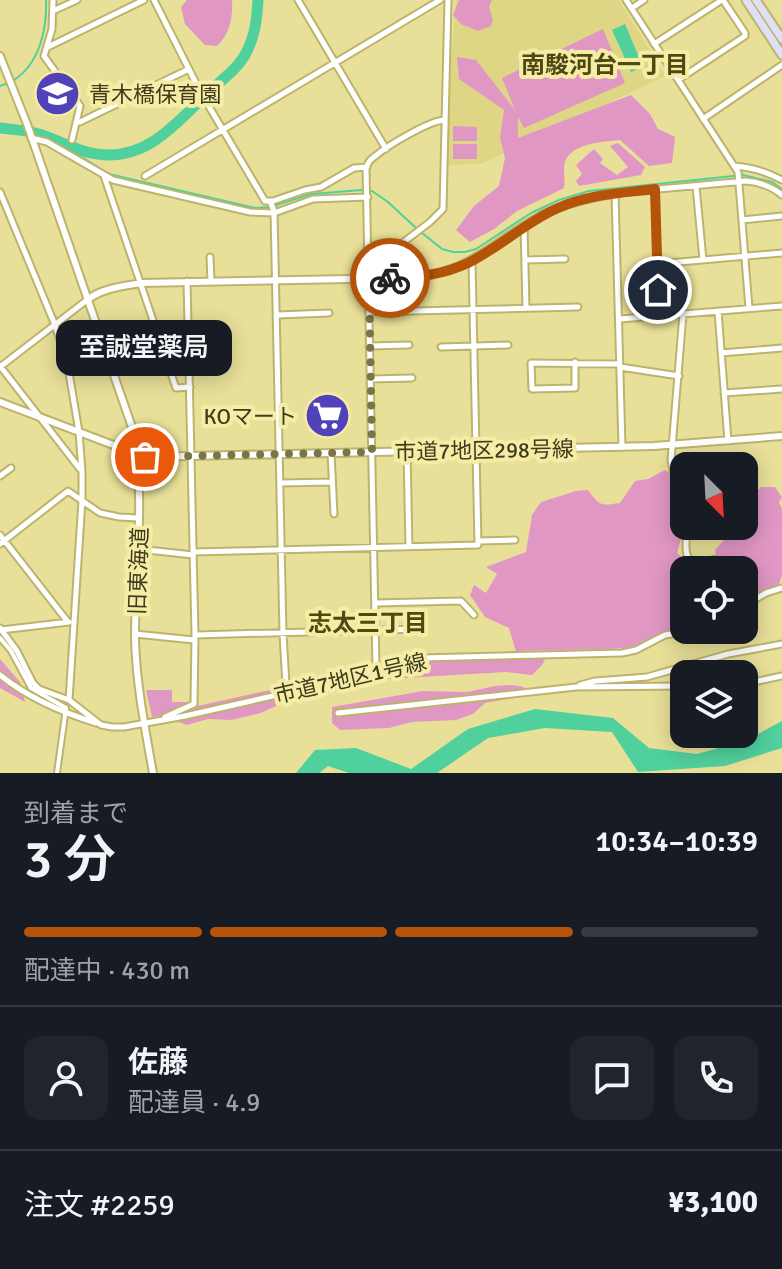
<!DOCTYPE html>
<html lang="ja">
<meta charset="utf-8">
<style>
body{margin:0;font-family:Signika,"Noto Sans JP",sans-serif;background:#20242c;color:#f1f3f6;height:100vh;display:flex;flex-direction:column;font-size:30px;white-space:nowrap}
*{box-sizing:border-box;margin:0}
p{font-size:26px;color:#9ea1a6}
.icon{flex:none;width:44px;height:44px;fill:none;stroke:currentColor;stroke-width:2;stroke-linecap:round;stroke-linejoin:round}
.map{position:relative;height:773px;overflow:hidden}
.panel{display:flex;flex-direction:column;background:#171b24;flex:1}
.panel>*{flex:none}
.needle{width:52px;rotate:156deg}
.buttons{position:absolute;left:670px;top:452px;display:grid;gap:16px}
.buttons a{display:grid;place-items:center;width:88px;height:88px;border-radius:16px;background:#171b24;box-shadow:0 4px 20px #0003;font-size:40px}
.pin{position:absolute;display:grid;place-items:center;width:68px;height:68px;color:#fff;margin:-34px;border:4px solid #fff;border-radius:50%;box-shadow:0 2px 8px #0007}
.courier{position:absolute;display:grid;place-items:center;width:80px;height:80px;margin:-40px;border:6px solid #b45309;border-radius:50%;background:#fff;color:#222;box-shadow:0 2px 10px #0007}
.bubble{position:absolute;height:56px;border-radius:16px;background:#171b24;box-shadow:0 4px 20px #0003;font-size:26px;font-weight:600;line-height:56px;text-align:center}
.summary em{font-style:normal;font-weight:600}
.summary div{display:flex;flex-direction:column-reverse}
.summary{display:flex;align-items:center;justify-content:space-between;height:136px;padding:0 24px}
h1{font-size:52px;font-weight:600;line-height:60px}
.bar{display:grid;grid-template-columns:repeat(4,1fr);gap:12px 8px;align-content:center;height:96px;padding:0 24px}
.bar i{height:10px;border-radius:6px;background:#363941}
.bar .current{background:#b45309}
.bar p{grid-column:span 4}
.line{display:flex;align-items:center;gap:20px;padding:0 24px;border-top:2px solid #363941}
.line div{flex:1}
.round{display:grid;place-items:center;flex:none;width:84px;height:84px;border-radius:16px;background:#20242c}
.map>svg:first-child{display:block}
.built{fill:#ded585}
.green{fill:#e197c4}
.water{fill:#50d09c}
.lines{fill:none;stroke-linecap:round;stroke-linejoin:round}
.stream{stroke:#50d09c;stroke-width:2}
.river{stroke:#50d09c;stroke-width:11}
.pedestrian-casing{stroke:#bcb46d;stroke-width:8}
.minor-casing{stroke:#bcb46d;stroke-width:9}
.tertiary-casing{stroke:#bcb46d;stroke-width:10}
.secondary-casing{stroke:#bcb46d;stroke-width:11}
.pedestrian{stroke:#fff;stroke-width:4}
.minor{stroke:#fff;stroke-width:5}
.tertiary{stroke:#fff;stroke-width:6}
.secondary{stroke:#dfdff6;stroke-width:7}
.done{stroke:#7a7549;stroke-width:8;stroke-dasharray:0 14.4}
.route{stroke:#b45309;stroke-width:10}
.labels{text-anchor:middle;stroke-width:8;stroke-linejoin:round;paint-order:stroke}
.poi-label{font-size:22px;fill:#3f3c1e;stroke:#f5eda5;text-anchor:start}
.street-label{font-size:22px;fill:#3f3c1e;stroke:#f5eda5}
.neighbourhood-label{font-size:24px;font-weight:bold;fill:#4f4911;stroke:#f5eda5}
</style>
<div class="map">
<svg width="782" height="773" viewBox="0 0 782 773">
<rect width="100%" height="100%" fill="#e8e098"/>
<path class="built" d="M456,0H619L665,76L481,164L447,165L451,60Z"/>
<path class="green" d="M187,0H232C233,17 230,34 217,46L205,45L185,24L181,7Z
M459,0H492L489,6L493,20L491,26L478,31L461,24L453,15Z
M603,29L625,83L524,128L518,117V138L631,95L650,114L658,129L675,137L672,163L649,166L620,140C602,142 566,143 564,167C564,174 565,180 564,188L517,211L494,229L470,242L456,230L474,206L499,186L505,158L500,138L504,110L459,79L457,57L476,60L515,110L502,78Z
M453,126L477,127V141H453Z
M618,143L645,167L641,175L579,186L576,181L582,174L576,165L594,149L603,159L600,163L617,175L628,167L610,146Z
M453,144H477V159H453Z
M665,470L670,473L684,502L682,535L677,553L692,566V570H684V622L678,624L672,631L637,647L608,649L517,651L545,660L542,665L532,675L506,672L387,679L282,703L261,713L231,720L208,719L187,725L176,721L193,707L279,688L356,664L395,659L516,652L509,628L485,617L470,595L474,585L486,593L497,574L486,567L526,552L532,515L541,502L576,491L588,490C600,506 600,506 620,503L635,481L648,479Z
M761,487H775L782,497L779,502L782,509V575L779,585L744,604V570H719L715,550L736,526H744V499H749Z
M0,659L20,682L25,702L0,688Z
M512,685L524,687L521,697L485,703L473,714L456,720L412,722L389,728L340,730L332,723V707L423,691L467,692L495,686Z
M146,690H172V702H193L165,715L152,717Z"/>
<path class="water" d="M625,24L643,67L631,72L612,30Z
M535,709L613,718L649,748L697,754L747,740L782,721V748L725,766L638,772L612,732L545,728L488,738L437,773H349L328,766L319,773H296L315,750L356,748L411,769L468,729Z"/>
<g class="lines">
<path class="stream" d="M14,80C40,63 47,29 46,0
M0,86L8,83
M56,141L109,174L255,208L270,207L311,194L362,190L372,191L388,202L416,228
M421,232L442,249L453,252H465L476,249L531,213L559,200L589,191L743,175L772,182L782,189"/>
<path class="river" d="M0,128C14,130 29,130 42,135C64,143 83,154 107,155C151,156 178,121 208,93C220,81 238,69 246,53C255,36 257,19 258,0"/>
<defs>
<path id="pedestrian" d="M0,638L11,651L31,688L66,708L57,773"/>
<path id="minor" d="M53,0L52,29L44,56L80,106L72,140
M154,0L201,93L265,201H273L305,190L321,187L354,168L367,167
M298,0L386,149
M626,0L738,172L749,308
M632,8L644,0
M53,11L77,0
M654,44L722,0
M48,47L144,0
M678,80L745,36V33L723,0
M703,119L782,65
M76,122H80L189,69
M31,138L47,142L113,180L250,212L274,213L313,199L368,197
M734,166C751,167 767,172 782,180
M104,176L176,388L190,387
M145,176L440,0
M696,186L703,260
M655,189L658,316
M0,192L55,325L67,361L79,432L82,471V500L69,700
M270,201L274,211L283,634L286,685L275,694
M742,220L782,216
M524,226L526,308
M210,257L211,281
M368,259L382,257L388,254L430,222L443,209L448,0
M525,260L565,259
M657,264L782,253
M718,311L728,441
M369,312L578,307
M683,314L671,460L674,476L684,494
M277,315L329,313
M620,319L782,306
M369,346L409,345
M441,347L508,345
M721,353L782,348
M575,362V388L532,389L531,363L620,364
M0,366L80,469
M0,367L87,300
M620,367L679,376
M370,379L412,378
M724,393L782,389
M622,447L615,193L746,181C760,182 771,186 782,195
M407,452L409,547
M331,453L334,514
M0,476L11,468
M281,483L332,482
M688,526C684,550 682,572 715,559
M0,535L68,622
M478,541L515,540
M0,544L68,491L100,513L119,517L139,518
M138,549L193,555
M193,552L478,545L472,261
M375,603L461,601L474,615
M744,606L766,593L782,588
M0,628L17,651L33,683L39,689L69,700L101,725L112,727H124L185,716L400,667L421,658L622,653L636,650L665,635L697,630
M1,630L69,622
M135,634L194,640
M195,635L420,629
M370,672L376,668L366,168C369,162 368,161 374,157C387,146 430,120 445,120
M0,675C27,697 64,713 96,723
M744,684L782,676
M580,685L595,681L647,677L728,654L782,644
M338,713L576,687L684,686
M165,717L194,704L195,635L187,281"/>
<path id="tertiary" d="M0,56L27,124L134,433C145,501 135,569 135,638C136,683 145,728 153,773
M87,300C102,288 124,286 142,283L405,278C470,275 491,242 544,214C567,203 590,198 615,193
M0,402L145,457L654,446L782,436"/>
<path id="secondary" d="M746,0L782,55
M756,0L782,39"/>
</defs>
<use href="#pedestrian" class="pedestrian-casing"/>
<use href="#minor" class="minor-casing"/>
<use href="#tertiary" class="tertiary-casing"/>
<use href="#secondary" class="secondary-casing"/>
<use href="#pedestrian" class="pedestrian"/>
<use href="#minor" class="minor"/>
<use href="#tertiary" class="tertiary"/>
<use href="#secondary" class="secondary"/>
</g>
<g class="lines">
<path class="done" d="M145,457L372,452L369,278H390"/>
<path class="route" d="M390,278C417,277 443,275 468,263C500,247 526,222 558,208C589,194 623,193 655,189L658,290"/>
</g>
<defs>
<symbol id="school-disc" viewBox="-11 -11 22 22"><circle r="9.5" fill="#5142b9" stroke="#f5eda5"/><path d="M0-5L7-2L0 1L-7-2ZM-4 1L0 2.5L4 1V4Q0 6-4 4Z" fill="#fff"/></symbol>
<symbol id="supermarket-disc" viewBox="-11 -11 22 22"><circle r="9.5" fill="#5142b9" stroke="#f5eda5"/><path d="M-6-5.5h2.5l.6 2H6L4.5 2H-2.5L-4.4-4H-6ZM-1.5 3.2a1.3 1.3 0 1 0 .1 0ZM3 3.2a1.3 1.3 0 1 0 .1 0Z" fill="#fff"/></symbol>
</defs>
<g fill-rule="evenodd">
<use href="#school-disc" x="32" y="68" width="51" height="51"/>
<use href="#supermarket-disc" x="302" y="390" width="51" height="51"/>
</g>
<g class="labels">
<g class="poi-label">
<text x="89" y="102">青木橋保育園</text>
<text x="297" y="424" text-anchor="end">KOマート</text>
</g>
<g class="street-label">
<text transform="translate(484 450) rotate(-1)" y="8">市道7地区298号線</text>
<text transform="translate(138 571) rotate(-88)" y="8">旧東海道</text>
<text transform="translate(350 678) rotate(-13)" y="8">市道7地区1号線</text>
</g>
<g class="neighbourhood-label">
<text x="605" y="73">南駿河台一丁目</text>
<text x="368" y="631">志太三丁目</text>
</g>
</g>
</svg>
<div class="buttons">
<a><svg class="needle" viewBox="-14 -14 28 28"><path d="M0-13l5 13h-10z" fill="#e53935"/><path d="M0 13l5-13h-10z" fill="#9ea1a6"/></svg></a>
<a><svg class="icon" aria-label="locate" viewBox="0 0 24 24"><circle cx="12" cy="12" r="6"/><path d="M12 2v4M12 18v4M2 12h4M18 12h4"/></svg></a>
<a><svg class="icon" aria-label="layers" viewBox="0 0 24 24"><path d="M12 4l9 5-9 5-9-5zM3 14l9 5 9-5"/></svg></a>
</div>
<div class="pin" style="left:145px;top:457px;background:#ea580c"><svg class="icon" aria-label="bag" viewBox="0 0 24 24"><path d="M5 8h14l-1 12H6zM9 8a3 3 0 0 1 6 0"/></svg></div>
<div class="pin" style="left:658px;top:290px;background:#1f2937"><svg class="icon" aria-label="home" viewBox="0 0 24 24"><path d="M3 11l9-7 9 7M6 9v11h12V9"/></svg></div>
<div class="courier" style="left:390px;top:278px"><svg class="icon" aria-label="bike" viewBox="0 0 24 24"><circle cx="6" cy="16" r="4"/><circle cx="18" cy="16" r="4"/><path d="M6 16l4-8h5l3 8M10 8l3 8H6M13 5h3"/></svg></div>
<div class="bubble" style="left:56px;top:320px;width:176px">至誠堂薬局</div>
</div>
<section class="panel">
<div class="summary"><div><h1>3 分</h1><p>到着まで</p></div><em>10:34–10:39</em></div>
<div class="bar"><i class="current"></i><i class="current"></i><i class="current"></i><i></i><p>配達中 · 430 m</p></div>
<div class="line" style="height:144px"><a class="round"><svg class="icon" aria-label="person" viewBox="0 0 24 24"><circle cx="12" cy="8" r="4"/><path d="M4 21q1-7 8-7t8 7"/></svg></a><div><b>佐藤</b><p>配達員 · 4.9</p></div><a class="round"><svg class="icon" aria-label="chat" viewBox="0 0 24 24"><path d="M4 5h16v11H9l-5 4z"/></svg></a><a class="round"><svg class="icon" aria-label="phone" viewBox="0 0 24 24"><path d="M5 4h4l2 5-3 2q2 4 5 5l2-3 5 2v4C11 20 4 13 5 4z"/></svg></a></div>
<div class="line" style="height:104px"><div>注文 #2259</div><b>¥3,100</b></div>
</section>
